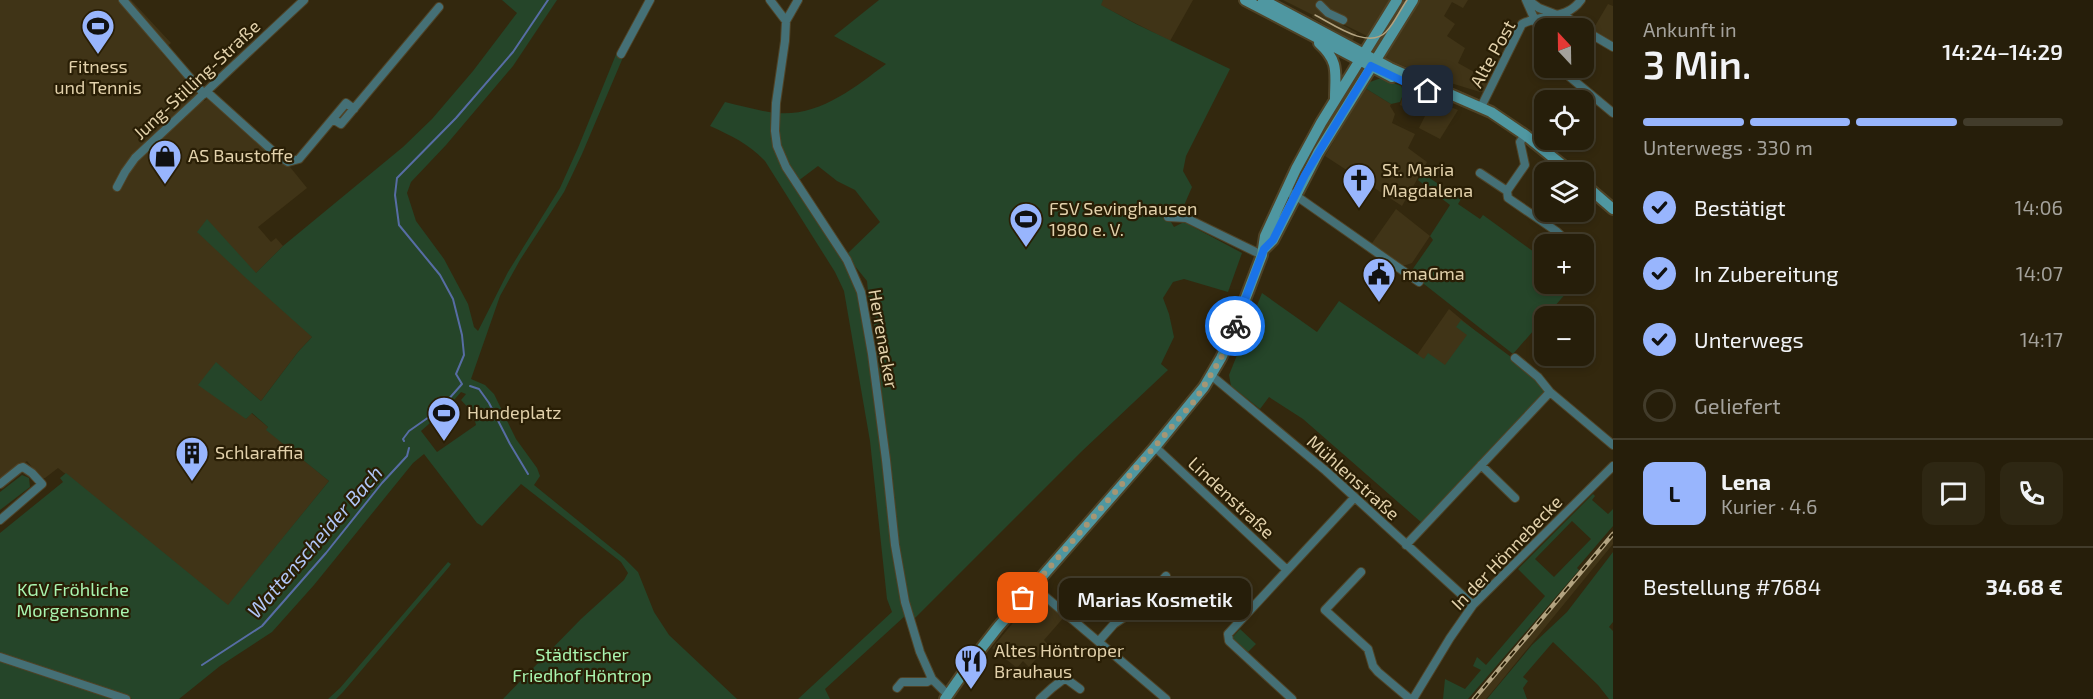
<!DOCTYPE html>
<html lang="de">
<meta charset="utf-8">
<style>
body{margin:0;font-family:"Exo 2",sans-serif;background:#2e2713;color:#f1f3f6;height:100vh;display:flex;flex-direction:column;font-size:22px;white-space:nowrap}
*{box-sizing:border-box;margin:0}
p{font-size:20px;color:#a4a29c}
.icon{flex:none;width:33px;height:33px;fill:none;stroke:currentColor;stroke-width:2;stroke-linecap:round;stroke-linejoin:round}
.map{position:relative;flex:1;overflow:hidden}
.panel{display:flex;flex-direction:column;background:#261e0a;width:480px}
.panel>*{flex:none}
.needle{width:39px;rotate:338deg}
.tools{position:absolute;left:1534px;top:18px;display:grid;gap:12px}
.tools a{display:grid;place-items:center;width:60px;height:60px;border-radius:12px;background:#261e0a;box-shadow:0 3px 9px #0003,0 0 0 2px #423c2b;font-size:30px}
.pin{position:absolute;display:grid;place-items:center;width:51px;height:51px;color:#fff;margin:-26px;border-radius:12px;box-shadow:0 3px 9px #0006}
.courier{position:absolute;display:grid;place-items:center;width:60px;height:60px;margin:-30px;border:4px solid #1a73e8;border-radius:50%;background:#fff;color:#222;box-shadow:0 2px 8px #0007}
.bubble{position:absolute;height:42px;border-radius:12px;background:#261e0a;box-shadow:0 3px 9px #0003,0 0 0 2px #423c2b;font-size:20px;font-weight:600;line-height:42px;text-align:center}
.head em{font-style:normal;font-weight:600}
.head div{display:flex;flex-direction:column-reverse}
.head{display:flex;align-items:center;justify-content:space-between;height:102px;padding:0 30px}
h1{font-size:39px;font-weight:600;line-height:45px}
.bar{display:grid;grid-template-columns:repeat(4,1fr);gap:9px 6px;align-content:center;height:72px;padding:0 30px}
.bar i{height:8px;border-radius:4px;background:#423c2b}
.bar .on{background:#98b5fd}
.bar p{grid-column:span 4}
.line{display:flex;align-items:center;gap:15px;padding:0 30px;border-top:2px solid #423c2b}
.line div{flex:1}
.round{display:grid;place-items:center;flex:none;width:63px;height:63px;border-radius:12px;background:#2e2713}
ol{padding:0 30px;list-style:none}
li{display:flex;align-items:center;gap:18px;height:66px}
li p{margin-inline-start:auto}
li .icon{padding:6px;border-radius:50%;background:#98b5fd;color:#111;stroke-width:4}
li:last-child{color:#a4a29c}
li i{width:33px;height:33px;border:3px solid #423c2b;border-radius:50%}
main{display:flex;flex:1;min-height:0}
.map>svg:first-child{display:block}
.built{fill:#403417}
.green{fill:#254529;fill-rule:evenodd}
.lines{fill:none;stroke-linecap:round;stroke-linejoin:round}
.stream{stroke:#576da4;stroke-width:2}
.street-casing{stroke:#4f4327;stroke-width:10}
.secondary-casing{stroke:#4f4327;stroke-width:14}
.street{stroke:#457076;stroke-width:8}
.secondary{stroke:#4f97a1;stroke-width:10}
.tram{stroke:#b2a380;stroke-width:1.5}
.rail-casing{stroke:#b2a380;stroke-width:4.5}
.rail{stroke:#291e05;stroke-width:2;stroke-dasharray:7;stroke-linecap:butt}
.done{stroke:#a59674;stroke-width:6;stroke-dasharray:0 10.8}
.route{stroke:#1a73e8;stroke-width:8}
.labels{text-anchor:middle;stroke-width:4.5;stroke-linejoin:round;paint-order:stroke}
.street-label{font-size:18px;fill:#e2d1ab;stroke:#291e05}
.poi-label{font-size:18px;fill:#e2d1ab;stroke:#291e05;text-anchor:start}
.park-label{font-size:18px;fill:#a9f5b0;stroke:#291e05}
.water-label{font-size:20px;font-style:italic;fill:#b0c5f6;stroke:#291e05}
</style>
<main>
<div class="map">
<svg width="1613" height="699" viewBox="0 0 1613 699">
<rect width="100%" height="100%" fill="#33280e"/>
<path class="built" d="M0,0H131L171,43L161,52L204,101L209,98L277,160L290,167L307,188L258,227L271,242L276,238L283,246L256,273L312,337L298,352L261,401L216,363L246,419L251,413L268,427L267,430L329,481L228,606L58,468L45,478H41L27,461L0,480Z
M1103,0H1193L1170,41L1100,5Z
M1283,0H1393L1369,37L1323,14L1357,33L1352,41L1312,17L1313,15Z
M1417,0H1468L1463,8L1452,2L1444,16L1455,24L1447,36L1465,48L1458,63L1474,72L1472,75L1488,83L1483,92H1480L1428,76L1384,58L1383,55Z
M1608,4L1613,6V43L1592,31Z
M1365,88L1391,104L1390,106L1395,114L1392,123L1415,134L1408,148L1427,162L1402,206L1325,156Z
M1408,90L1458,110L1440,139L1419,128L1425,116L1400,105L1404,92Z
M1396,209L1430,236L1412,263L1406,265H1400L1370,246Z
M1449,309L1480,335L1451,378L1417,355Z
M1613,532V544L1497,686L1486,699H1471Z
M1040,597L1065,616L1044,640L1048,645L1029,667L1023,661L1017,668L992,648L1032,600Z"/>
<path class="green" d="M502,0H557L513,66L446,145L411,182L407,193L416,221L444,259L468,304L474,327L478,331L508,272L560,188L578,148L617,52L624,55L582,154L564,192L520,260L500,296L471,379L485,385L494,394L516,439L537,468L540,476L534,485L624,558L638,572L654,612L669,635L737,699H503L581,619L624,580L628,573L621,562L521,484L482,526L477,523L424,454L413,463L314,585L272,632L220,666L179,699H132L0,653V533L63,482L60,478L66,473L228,605L329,481L266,430L268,427L252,413L246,419L198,385L216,362L261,401L298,352L312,337L247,279L197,232L207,219L256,273L283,246L403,147L432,119L473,71L517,13ZM461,392L466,394L461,400L473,413L476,425L437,452L421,431L448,407Z
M879,0H1103L1101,5L1136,24L1230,69L1186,156L1183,171L1192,187L1182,210L1173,206H1165L1168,217L1174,227L1184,222L1242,253L1228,292L1184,279L1173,282L1163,298L1169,314L1174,337L1161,364L1168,370L1081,452L913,620L903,584L874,324L877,322L873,307L869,302L867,281L846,255L880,222L855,190L837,181L818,166L798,181L842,256L861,301L903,604L901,607L906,612V615L825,689L830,699H798L892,612L887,599L870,441L844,291L835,272L765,161C749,144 732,136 710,126L725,102C742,106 759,111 776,113C819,117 854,88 886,64L834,36Z
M1381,78L1401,86L1404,92L1400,102L1391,104L1365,88L1370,82Z
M1422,173L1461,199L1458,204L1480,219L1483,215L1545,260V284H1574L1513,354L1410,273L1433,240L1430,236L1450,205L1418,180Z
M1262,293L1317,332L1339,301L1424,359L1428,353L1445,365L1467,335L1456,327L1461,320L1511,357L1548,390L1422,523L1303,419L1269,397L1260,409L1231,386L1229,375Z
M22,475L29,478L30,487L0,510V492Z
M1593,494L1595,496L1592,500L1608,514L1613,509V526L1577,568L1579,570L1468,699H1443L1445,679L1465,689L1481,670L1473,666L1477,657L1486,665L1545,596L1518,569ZM1572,521L1591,539L1554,577L1535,559Z
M1613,552V622L1609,627L1613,631V699H1609L1598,685L1553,642L1523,677L1528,681L1523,688L1527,699H1487L1532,645L1567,612Z
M448,562L451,564L449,567L343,692L336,699H328L340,688Z
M1240,629L1256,644L1248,652L1232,638Z
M0,660L112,699H0Z"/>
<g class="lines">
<path class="stream" d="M470,386L479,389L489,403L510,444L528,474
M404,441L403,439L409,431L439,410L462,384L456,374L464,355L462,335L453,299L440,275L399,225L395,195L397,178L456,118L513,52L548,0
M202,665L262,626L326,553L382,483L407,456L409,448"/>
<defs>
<path id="street" d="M123,0L204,94
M770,0L786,21L785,41L776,103L775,131L777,146L786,167L847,260L861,292L872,354L886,460L895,545L905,602L920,652L932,679L948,695
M1526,0L1545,43
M1528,0L1539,8L1557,15
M1320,5L1328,13L1343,20
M1564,15L1582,28
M786,21L798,0
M1546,28L1558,16
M1584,30L1613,47
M621,54L650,0
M1559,68L1613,113
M207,92L276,154L288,162L299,159L346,103L354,109
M1481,107L1522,24C1542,13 1566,21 1581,0
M333,119L341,124L439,7
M1480,173L1507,191L1508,198L1556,231L1570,244
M117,187L125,172L135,158L304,0
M1285,191L1295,195L1419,282
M1507,191L1525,165L1520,142L1525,135
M1168,217L1186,218L1262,255
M1584,255L1589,260
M1515,358L1538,377L1550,392L1613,445
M1212,376L1326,471L1473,605
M1155,447L1287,570
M1481,465L1515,498
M0,484L20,468L23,467L32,473L42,484L0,520
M1406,545L1550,392
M1361,572L1325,610L1368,649L1373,666L1378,672L1410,699
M1034,587L1166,699
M1099,641L1114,624L1138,608L1166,576
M0,657L126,699
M897,688L902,682H927L932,679
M1040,699L1052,688L1065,678L1080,689
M1292,699L1229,641L1228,634L1354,498
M1413,699L1450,638L1473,605L1613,466"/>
<path id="secondary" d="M1245,0L1392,77
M1263,0L1390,68L1491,112L1525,135L1571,172
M1319,43C1340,62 1335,73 1335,99
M1584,184L1613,209
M1264,249L1273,240L1318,153L1413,0
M945,699L973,659L998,627L1155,447L1204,387L1221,358L1230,339L1262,255L1265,236L1296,169L1321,123L1397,0"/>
</defs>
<use href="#street" class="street-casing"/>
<use href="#secondary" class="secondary-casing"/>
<use href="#street" class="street"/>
<use href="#secondary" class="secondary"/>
<path class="tram" d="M1315,15C1333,24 1368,50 1386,32C1394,24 1400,10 1407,0"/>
<defs>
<path id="rail" d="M1474,699L1613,534"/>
</defs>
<use href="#rail" class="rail-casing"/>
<use href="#rail" class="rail"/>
</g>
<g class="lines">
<path class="done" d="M1023,598L1196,399L1221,358L1235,326"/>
<path class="route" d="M1235,326L1264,249L1273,240L1305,175L1371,66L1413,86L1428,91"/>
</g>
<defs>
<symbol id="stadium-pin" viewBox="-11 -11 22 30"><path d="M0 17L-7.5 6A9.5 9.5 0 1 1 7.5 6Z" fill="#98b5fd" stroke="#291e05"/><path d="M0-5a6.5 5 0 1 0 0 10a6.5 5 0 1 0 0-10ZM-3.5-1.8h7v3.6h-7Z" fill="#111"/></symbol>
<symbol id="shop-pin" viewBox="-11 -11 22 30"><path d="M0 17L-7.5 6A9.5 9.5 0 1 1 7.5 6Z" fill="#98b5fd" stroke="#291e05"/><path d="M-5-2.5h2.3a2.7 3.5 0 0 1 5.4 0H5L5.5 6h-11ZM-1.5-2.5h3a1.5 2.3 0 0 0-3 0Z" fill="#111"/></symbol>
<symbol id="church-pin" viewBox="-11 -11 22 30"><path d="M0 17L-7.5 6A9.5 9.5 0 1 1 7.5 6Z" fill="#98b5fd" stroke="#291e05"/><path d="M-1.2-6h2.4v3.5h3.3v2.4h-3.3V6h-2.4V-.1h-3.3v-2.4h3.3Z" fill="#111"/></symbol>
<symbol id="civic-pin" viewBox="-11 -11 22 30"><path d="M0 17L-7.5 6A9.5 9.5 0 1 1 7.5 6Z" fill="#98b5fd" stroke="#291e05"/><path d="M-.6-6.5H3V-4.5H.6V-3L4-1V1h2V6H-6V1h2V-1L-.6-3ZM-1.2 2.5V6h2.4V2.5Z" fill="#111"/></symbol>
<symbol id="building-pin" viewBox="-11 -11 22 30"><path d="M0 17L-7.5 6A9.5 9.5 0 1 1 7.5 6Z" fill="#98b5fd" stroke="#291e05"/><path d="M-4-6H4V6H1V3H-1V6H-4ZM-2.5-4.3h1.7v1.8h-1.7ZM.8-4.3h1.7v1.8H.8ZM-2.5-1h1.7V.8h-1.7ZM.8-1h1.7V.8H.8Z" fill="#111"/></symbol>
<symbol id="restaurant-pin" viewBox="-11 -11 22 30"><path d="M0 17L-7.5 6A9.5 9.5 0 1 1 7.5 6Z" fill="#98b5fd" stroke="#291e05"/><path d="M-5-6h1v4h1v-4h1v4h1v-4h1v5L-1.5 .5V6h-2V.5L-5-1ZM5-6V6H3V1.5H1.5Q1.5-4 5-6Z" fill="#111"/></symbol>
</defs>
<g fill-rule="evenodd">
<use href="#stadium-pin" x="79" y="7" width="38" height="52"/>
<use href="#shop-pin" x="146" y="137" width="38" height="52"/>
<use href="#church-pin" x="1340" y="161" width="38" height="52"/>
<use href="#stadium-pin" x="1007" y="200" width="38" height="52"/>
<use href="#civic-pin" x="1360" y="255" width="38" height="52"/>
<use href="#stadium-pin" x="425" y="394" width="38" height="52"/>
<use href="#building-pin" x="173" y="434" width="38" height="52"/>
<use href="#restaurant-pin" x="952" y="642" width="38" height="52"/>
</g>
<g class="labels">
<g class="street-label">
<text transform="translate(1493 54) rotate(-61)" y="6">Alte Post</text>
<text transform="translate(197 80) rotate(-43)" y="6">Jung-Stilling-Straße</text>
<text transform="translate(883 339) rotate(80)" y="6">Herrenacker</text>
<text transform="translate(1353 478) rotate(42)" y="6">Mühlenstraße</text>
<text transform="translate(1231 498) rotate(43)" y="6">Lindenstraße</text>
<text transform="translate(1507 553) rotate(-46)" y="6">In der Hönnebecke</text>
</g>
<g class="poi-label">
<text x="98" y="73" text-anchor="middle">Fitness<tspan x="98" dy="21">und Tennis</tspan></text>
<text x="188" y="162">AS Baustoffe</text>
<text x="1382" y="176">St. Maria<tspan x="1382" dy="21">Magdalena</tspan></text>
<text x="1049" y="215">FSV Sevinghausen<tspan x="1049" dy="21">1980 e. V.</tspan></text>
<text x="1402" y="280">maGma</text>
<text x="467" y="419">Hundeplatz</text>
<text x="215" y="459">Schlaraffia</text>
<text x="994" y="657">Altes Höntroper<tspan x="994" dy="21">Brauhaus</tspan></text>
</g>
<g class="park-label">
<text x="73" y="596">KGV Fröhliche<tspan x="73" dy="21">Morgensonne</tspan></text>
<text x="582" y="661">Städtischer<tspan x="582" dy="21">Friedhof Höntrop</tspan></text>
</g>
<g class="water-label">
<text transform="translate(315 542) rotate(-49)" y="7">Wattenscheider Bach</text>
</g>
</g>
</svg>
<div class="tools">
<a><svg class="needle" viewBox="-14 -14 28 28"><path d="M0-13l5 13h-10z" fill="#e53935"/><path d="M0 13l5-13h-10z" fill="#a4a29c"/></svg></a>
<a><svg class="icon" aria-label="locate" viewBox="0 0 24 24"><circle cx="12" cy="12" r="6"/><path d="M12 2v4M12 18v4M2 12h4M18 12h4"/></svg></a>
<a><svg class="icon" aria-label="layers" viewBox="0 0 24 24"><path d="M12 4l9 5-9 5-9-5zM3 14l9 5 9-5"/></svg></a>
<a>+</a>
<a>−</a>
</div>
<div class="pin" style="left:1023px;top:598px;background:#ea580c"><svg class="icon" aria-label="bag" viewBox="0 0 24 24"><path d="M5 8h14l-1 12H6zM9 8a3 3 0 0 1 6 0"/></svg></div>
<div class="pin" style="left:1428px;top:91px;background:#1f2937"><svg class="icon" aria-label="home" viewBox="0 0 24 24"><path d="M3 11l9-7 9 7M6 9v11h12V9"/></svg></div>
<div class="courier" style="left:1235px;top:326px"><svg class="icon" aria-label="bike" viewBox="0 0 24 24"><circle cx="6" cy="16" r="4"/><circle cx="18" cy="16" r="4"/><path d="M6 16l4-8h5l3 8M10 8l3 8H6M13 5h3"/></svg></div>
<div class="bubble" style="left:1059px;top:578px;width:192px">Marias Kosmetik</div>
</div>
<section class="panel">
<div class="head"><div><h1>3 Min.</h1><p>Ankunft in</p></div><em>14:24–14:29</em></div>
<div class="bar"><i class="on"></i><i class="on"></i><i class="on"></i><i></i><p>Unterwegs · 330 m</p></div>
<ol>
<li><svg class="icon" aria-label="check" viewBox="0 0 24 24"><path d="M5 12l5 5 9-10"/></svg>Bestätigt<p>14:06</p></li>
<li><svg class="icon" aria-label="check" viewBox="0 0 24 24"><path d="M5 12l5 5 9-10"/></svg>In Zubereitung<p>14:07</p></li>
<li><svg class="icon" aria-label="check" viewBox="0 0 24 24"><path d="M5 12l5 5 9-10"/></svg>Unterwegs<p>14:17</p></li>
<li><i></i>Geliefert</li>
</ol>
<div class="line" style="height:108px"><b class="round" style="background:#98b5fd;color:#111">L</b><div><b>Lena</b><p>Kurier · 4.6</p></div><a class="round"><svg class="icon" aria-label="chat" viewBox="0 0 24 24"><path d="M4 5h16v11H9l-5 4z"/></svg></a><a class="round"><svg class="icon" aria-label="phone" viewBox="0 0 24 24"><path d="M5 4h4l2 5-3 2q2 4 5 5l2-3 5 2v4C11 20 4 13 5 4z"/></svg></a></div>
<div class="line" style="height:78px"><div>Bestellung #7684</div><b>34.68 €</b></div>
</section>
</main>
